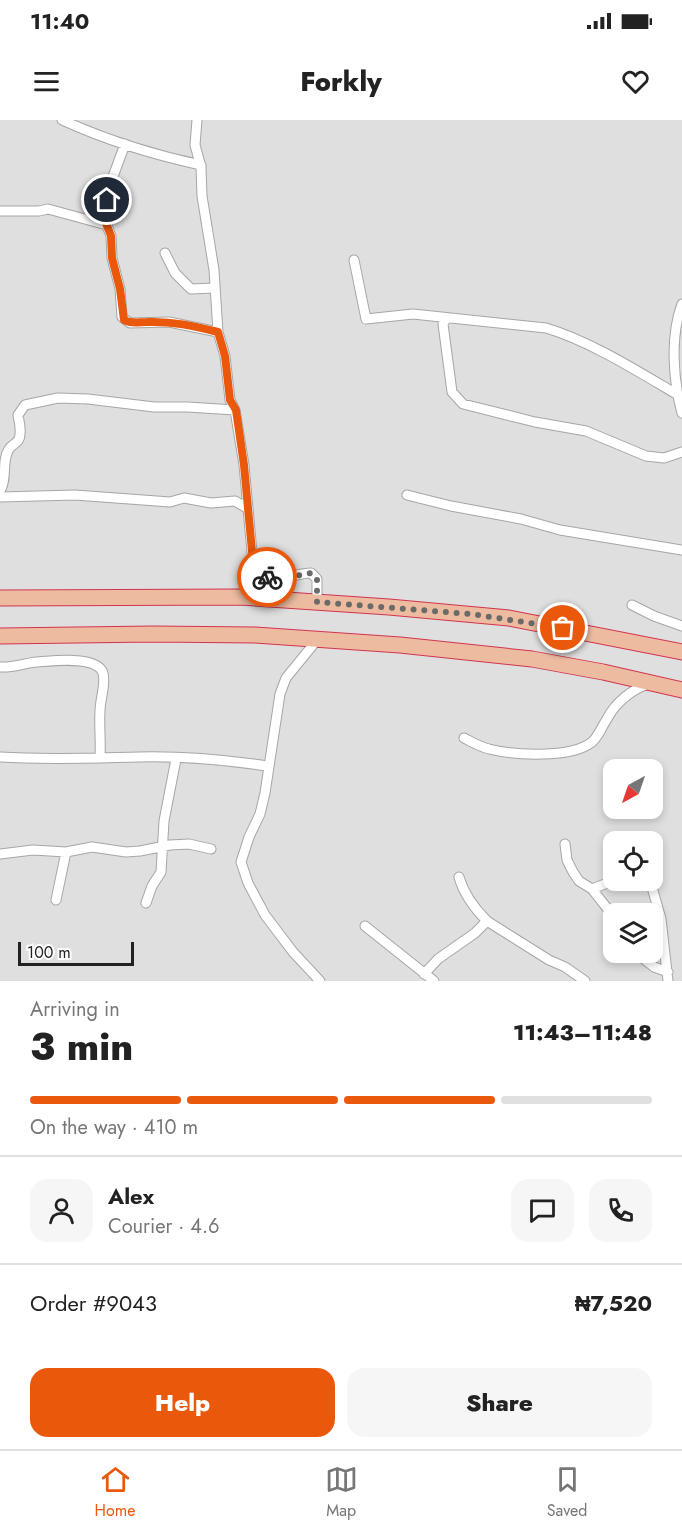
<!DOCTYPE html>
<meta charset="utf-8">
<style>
body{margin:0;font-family:Jost,sans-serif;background:#f6f6f6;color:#222;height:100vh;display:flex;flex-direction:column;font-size:22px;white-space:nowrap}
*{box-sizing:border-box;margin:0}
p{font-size:20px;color:#767676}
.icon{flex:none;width:33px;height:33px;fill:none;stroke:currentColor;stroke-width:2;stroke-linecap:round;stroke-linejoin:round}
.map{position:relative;height:861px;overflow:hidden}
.sheet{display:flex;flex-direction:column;background:#fff;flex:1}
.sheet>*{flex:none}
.needle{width:39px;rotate:220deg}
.buttons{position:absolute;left:603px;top:639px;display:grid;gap:12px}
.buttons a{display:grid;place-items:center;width:60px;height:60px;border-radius:12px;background:#fff;box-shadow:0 3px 9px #0003;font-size:30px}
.scale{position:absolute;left:18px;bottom:15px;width:116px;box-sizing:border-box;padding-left:6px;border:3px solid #222;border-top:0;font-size:16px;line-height:21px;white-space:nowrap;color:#222;-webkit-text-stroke:4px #fff;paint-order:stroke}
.pin{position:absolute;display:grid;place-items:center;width:51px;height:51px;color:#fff;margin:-26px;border:3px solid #fff;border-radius:50%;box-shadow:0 2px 6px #0007}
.courier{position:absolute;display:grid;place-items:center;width:60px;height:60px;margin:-30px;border:4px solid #ea580c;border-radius:50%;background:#fff;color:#222;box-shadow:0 2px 8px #0007}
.summary em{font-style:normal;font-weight:800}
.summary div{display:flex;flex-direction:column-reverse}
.summary{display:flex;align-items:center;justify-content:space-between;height:102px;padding:0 30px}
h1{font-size:39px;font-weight:800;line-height:45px}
.bar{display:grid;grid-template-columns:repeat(4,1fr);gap:9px 6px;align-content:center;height:72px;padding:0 30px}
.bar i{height:8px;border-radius:4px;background:#e0e0e0}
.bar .selected{background:#ea580c}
.bar p{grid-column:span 4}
.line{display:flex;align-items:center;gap:15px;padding:0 30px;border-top:2px solid #e0e0e0}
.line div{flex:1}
.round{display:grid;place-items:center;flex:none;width:63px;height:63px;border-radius:18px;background:#f6f6f6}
.primary-button{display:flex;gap:12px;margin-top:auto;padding:12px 30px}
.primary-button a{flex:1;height:69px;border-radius:18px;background:#ea580c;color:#fff;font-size:24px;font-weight:800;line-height:69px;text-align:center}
.primary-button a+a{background:#f6f6f6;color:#222}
.status{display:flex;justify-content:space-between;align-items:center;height:42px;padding:0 30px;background:#fff;direction:ltr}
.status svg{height:16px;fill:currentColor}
header{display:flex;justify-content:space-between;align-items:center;height:78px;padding:0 30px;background:#fff;font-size:27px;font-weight:800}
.tabs{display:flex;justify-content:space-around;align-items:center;height:84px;border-top:2px solid #e0e0e0;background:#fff;font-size:16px;color:#767676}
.tabs a{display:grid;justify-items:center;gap:3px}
.tabs .selected{color:#ea580c}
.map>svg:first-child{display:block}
.residential{fill:#e0dfdf;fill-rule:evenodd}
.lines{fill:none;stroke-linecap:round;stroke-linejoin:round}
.minor-casing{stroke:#a6a6a6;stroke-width:11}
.trunk-casing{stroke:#d2334f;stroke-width:17}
.minor{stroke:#fff;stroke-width:9}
.trunk{stroke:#edbca0;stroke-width:15}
.done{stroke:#6a6a68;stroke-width:6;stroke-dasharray:0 10.8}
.route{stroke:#ea580c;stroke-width:8}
</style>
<div class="status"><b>11:40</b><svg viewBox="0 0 49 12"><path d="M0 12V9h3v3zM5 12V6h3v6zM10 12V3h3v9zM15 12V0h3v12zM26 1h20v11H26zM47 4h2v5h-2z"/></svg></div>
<header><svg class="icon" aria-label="menu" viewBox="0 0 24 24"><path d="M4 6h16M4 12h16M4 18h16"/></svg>Forkly<svg class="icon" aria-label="heart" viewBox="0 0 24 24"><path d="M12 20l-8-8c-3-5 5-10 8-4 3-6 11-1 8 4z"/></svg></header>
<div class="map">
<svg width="682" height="861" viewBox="0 0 682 861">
<rect width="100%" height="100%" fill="#f1f0e9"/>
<path class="residential" d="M0,0H682V861H0ZM614,650H652V688H614ZM614,722H652V760H614ZM614,794H652V832H614Z"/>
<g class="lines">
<defs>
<path id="minor" d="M62,0C106,20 154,35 201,45
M197,0L195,25L201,47L202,76L214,150L218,212L225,236L230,280L235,290L244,345L253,443C264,470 291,453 311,453L317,459V482
M125,24L111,62L104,98L111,116L112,138L120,169L122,197L130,203L169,202L218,212
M0,91H39L48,89L107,105
M165,133L175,153L191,169L215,168
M354,140L366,199L413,194L546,208C590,221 639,252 678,275
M682,184C670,216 673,260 682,293
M446,199L443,204L452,272L463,284L535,302L586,311L646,336L664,338L682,332
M0,371C8,358 1,341 9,329C13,323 20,323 20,314C21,308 19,301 18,295L25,285L58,278L88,279L154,287H187L235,290
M407,375L451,386L521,399L560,410L682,430
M0,377L75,375L170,382L184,378L211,383L235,381L247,388
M632,485L654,496L682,506
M317,520L286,558L280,574L265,673L260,694L249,717L241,742L248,763L265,795L293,832L320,861
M0,547C13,548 24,543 37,542C52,541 97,535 103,553C106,565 100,579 100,591C99,606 101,622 100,638
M464,618C472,622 480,627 489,629C513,635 571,639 592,622C599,616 602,606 607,599C615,583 631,570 648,564
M0,637C46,640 93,638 139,637C181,636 226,640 268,646
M631,717L633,722
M565,724L567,740L573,752L579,761L592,769L614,797
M0,734L33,730L66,732L92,727L126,732L140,731L170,725L189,724L211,729
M459,757C464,775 474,788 487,801L549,840L565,847L585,861
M650,760L661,799L668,861
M592,769L615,760
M56,780L66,732
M146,783L152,766L161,752L164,701L176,639
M365,806L434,861
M635,832L654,847L668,852
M424,854L438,839L475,813L487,801"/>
<path id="trunk" d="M0,478L241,477L389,487L509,498L682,532
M0,516L153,514L255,515L400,525L532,539L603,552L682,570"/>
</defs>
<use href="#minor" class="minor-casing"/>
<use href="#trunk" class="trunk-casing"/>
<use href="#minor" class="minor"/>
<use href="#trunk" class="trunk"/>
</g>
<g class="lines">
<path class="done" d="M267,457L284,458L311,453L317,459V482L471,494L563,508"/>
<path class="route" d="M107,80L104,98L111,116L112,138L120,169L124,200C131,204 139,202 147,202C172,201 194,206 218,212L225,236L230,280L236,290L244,345L253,442L258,452L267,457"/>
</g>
</svg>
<div class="buttons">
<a><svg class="needle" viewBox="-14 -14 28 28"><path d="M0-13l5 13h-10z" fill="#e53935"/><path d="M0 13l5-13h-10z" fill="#767676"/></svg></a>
<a><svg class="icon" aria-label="locate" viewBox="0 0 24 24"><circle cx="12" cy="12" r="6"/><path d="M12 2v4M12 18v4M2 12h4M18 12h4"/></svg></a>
<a><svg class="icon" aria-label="layers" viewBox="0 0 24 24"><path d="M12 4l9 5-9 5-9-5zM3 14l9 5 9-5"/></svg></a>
</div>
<div class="scale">100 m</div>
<div class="pin" style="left:563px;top:508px;background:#ea580c"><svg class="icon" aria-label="bag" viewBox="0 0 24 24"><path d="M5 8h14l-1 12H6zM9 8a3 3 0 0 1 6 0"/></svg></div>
<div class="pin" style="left:107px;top:80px;background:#1f2937"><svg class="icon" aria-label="home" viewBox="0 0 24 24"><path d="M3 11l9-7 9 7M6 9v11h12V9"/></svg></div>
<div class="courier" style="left:267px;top:457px"><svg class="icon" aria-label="bike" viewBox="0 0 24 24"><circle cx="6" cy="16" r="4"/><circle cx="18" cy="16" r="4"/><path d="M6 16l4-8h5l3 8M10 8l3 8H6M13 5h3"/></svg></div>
</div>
<section class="sheet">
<div class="summary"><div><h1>3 min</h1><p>Arriving in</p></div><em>11:43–11:48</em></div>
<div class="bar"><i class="selected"></i><i class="selected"></i><i class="selected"></i><i></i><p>On the way · 410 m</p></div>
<div class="line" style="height:108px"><a class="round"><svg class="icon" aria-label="person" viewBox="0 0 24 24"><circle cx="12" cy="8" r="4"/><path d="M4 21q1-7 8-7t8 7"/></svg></a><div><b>Alex</b><p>Courier · 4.6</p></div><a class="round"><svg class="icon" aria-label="chat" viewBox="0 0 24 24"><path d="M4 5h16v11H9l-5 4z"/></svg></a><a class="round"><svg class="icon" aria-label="phone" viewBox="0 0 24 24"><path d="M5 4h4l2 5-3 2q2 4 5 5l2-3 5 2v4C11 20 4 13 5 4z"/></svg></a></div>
<div class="line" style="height:78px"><div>Order #9043</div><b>₦7,520</b></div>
<div class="primary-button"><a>Help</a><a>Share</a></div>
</section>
<nav class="tabs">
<a class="selected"><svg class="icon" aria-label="home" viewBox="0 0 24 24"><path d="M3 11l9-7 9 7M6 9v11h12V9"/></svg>Home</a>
<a><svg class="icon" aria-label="map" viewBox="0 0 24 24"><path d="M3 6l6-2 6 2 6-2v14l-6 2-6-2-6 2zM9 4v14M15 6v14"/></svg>Map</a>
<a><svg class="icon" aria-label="saved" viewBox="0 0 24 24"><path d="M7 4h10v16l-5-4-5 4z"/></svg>Saved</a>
</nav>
